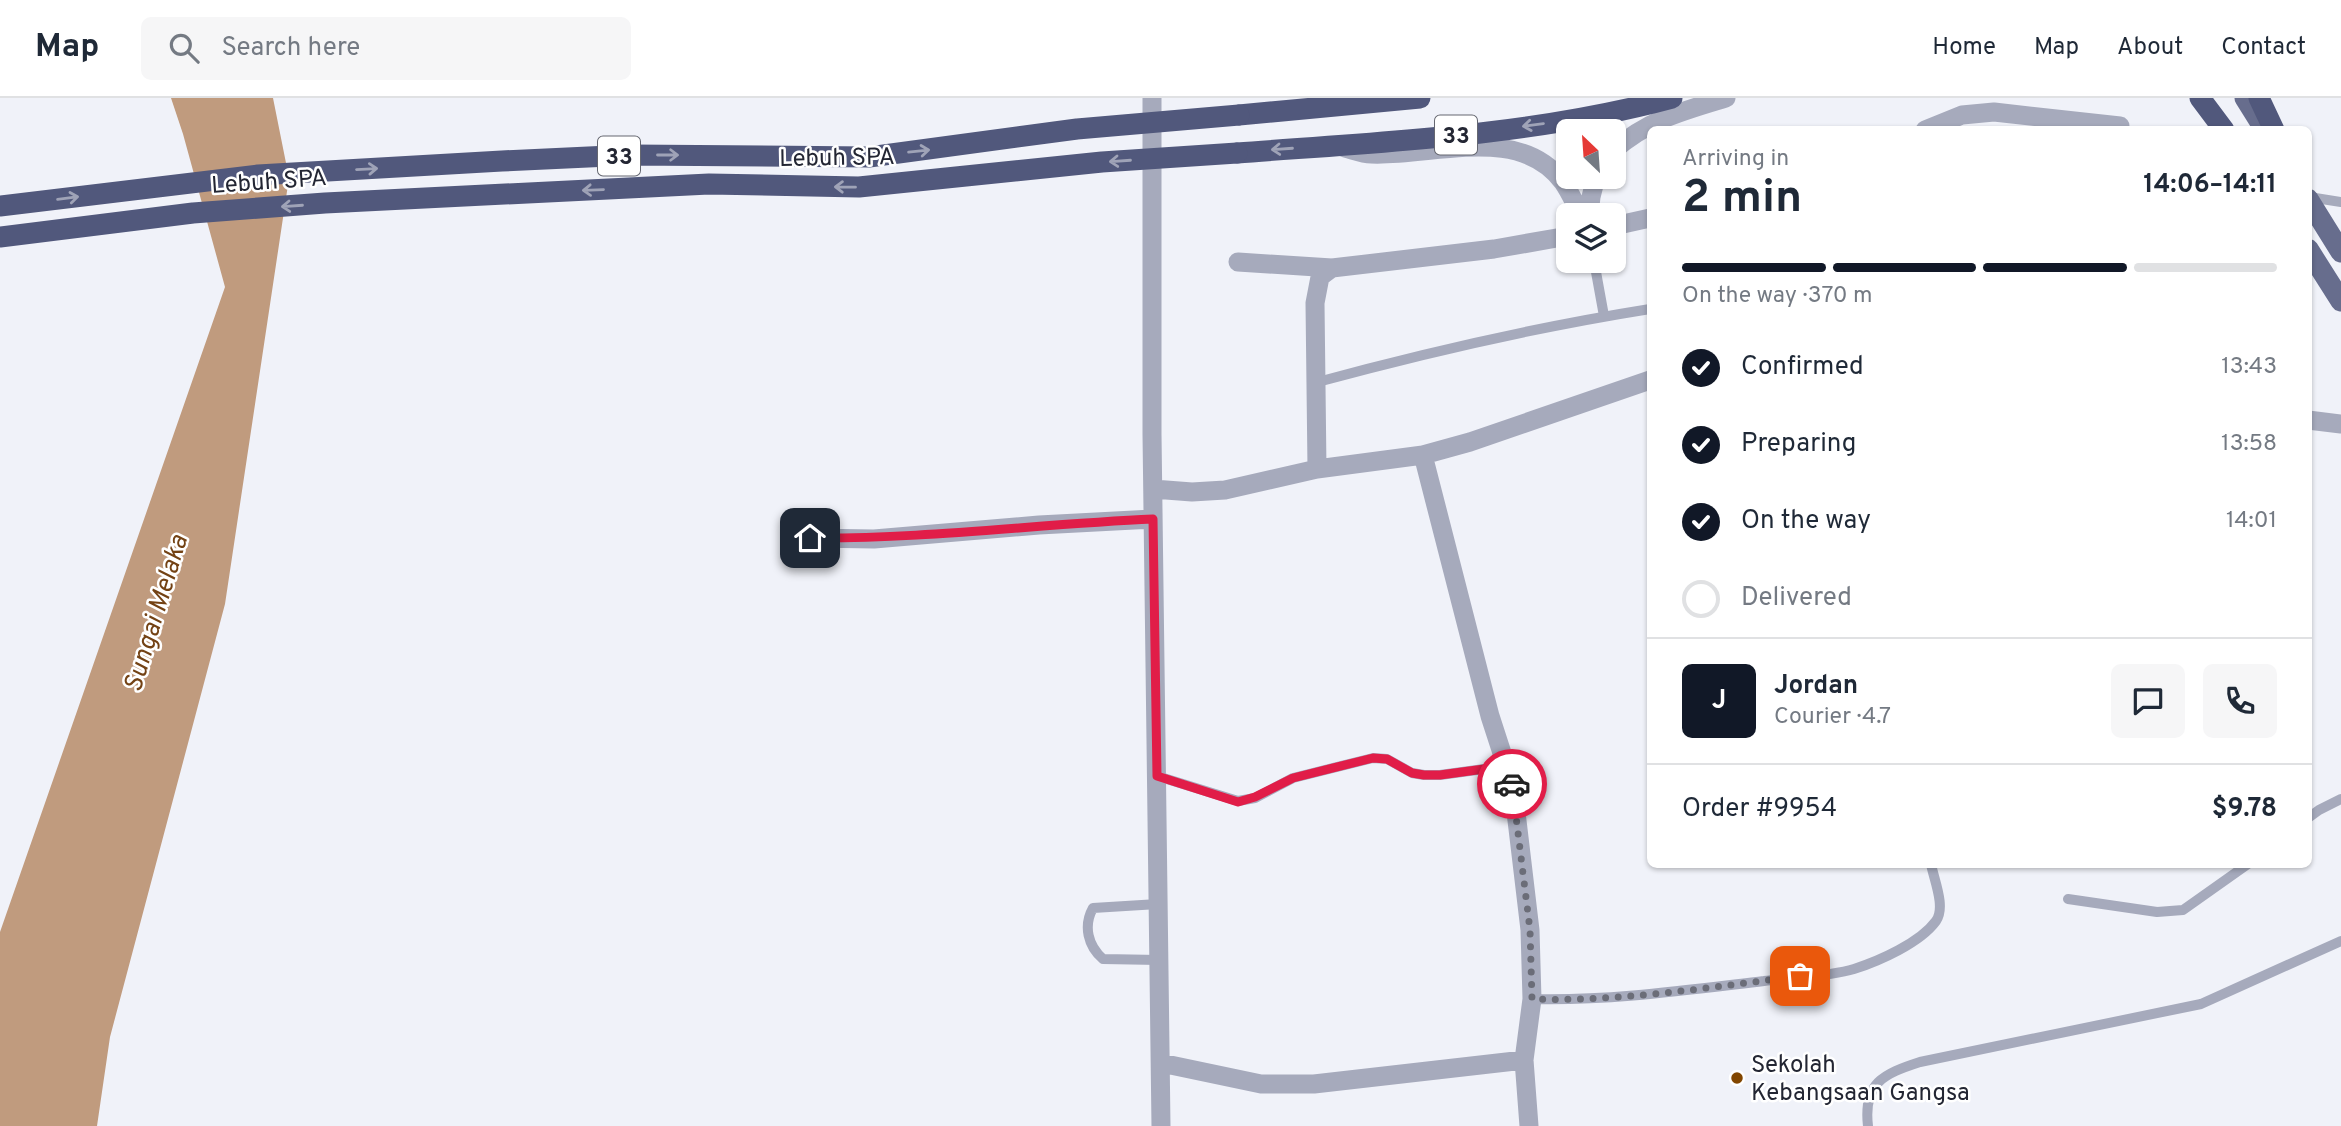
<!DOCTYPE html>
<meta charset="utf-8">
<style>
body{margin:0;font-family:Overpass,sans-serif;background:#f6f6f7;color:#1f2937;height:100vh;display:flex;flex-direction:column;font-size:26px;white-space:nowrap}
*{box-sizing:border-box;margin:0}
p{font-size:23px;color:#747a83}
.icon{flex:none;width:38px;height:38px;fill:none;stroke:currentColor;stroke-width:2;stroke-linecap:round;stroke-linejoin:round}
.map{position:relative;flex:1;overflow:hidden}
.details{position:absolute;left:1647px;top:28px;width:665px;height:742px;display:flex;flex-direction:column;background:#fff;border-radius:10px;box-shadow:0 2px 5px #0004}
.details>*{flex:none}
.needle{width:46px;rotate:335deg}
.fabs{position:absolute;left:1556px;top:21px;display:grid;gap:14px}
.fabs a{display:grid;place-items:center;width:70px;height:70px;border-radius:10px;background:#fff;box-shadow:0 2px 5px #0004;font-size:35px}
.pin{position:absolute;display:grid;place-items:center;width:60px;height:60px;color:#fff;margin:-30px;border-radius:14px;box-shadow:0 4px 10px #0006}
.courier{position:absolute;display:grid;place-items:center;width:70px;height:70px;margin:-35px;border:5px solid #e11d48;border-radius:50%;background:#fff;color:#222;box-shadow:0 2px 9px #0007}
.head em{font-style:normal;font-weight:700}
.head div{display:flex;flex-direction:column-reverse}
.head{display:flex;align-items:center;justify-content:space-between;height:119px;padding:0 35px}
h1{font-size:46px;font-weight:700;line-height:52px}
.bar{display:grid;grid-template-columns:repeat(4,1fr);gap:10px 7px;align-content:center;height:84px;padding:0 35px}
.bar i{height:9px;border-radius:5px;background:#e0e1e3}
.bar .on{background:#111827}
.bar p{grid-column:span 4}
.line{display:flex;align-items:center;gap:18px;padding:0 35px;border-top:2px solid #e0e1e3}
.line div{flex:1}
.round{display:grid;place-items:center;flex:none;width:74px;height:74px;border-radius:10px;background:#f6f6f7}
ol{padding:0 35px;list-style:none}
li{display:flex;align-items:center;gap:21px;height:77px}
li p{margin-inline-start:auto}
li .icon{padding:7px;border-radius:50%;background:#111827;color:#fff;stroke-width:4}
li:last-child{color:#747a83}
li i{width:38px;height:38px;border:4px solid #e0e1e3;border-radius:50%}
header{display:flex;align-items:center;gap:42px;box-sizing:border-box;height:98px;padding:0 35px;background:#fff;border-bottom:2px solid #e0e1e3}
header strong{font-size:33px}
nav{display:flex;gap:38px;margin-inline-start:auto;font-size:24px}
.search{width:490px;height:63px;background:#f6f6f7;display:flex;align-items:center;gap:18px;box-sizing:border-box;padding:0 24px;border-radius:10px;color:#747a83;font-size:26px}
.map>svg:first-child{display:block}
.water{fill:#c09b7e}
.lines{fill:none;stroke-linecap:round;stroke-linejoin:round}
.lane{stroke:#a6aabc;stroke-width:10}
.street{stroke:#a6aabc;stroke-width:19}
.primary{stroke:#676d8d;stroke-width:21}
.highway{stroke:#51587c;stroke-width:21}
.highway-bridge{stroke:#51587c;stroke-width:21}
.oneway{stroke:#9fa3b7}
.done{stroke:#6b6d78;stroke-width:7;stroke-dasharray:0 12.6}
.route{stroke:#e11d48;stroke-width:9}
.poi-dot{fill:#824600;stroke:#fff;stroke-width:2.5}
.labels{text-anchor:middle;stroke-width:5;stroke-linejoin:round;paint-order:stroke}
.shield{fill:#fff;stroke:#656770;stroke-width:2}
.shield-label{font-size:23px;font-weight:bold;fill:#232633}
.street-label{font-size:24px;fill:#232633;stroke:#fff}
.poi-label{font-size:24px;fill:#232633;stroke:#fff;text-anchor:start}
.water-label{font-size:26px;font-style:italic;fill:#734214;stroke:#fff}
</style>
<header>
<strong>Map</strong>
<div class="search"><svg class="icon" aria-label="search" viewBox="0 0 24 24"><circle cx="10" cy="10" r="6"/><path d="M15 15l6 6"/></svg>Search here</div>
<nav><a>Home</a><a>Map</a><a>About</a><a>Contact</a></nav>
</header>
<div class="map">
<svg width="2341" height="1028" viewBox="0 0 2341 1028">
<rect width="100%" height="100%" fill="#f0f2f9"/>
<path class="water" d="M171,0H273L289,80L225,506L110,939L97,1028H0V834L225,189L183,36Z"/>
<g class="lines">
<path class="lane" d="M2309,99L2341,104
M1594,163L1604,218
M1314,285C1424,255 1537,229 1650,211
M1157,678L1238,703L1255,700L1293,680L1373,660L1387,661L1412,675L1424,677H1440L1506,668
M2308,720L2319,712L2341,701
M2068,801L2157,814L2183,812L2248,766
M1158,806L1093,810C1083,828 1088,848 1103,861L1159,862
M1532,901C1609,903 1687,892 1764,883C1792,879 1828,879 1854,871C1879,863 1920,845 1936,823C1946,809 1934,782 1931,766
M1868,1028C1863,985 1883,976 1920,964L2201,906L2341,843"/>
<path class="street" d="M1152,0V336L1161,1028
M1925,32L1962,17L1994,14L2120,28
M1345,50C1353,52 1362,56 1371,56C1433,59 1519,25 1563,84C1570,94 1575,106 1581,117
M1614,52C1648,22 1683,13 1726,0
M1589,117L1591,99L1596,79
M1614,128L1650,120
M1238,164L1332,170L1494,151L1568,138
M2308,322L2341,326
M1423,357L1490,618L1513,689L1530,832L1532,901L1524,962L1529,1028
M1317,371L1315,205L1320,179L1332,170
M1153,391L1192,394L1225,392L1317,371L1423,357L1470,344L1650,282
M810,440L874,441L1039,427L1153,421
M1161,965L1261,986H1314L1524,962"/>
<path class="primary" d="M2245,0L2265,32
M2308,101L2341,154
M2308,151L2341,203"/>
<path class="highway" d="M2200,0L2224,32
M2259,0L2274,32
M1239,17L1420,0
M1237,55C1382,44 1531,38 1672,0"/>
<path class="highway-bridge" d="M0,108L258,77L502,63L631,57L869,59L1077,31L1239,17
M0,139L193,115L325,105L709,86L859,89L1102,64L1237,55"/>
</g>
<defs><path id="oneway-shaft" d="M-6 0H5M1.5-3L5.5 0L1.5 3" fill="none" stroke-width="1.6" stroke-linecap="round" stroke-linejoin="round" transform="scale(1.75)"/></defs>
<g class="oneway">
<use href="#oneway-shaft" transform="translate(1533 27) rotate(172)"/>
<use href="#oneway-shaft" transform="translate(1282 51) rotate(176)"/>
<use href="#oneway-shaft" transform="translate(919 53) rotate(-6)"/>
<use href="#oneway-shaft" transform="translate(668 57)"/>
<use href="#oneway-shaft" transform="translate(1120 63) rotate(176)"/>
<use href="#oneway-shaft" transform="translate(367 71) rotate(-3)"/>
<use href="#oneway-shaft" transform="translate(845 89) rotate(-179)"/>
<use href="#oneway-shaft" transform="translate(593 92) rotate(178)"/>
<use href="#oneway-shaft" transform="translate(68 100) rotate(-7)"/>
<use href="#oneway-shaft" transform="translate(292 108) rotate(176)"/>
</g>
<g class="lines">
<path class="done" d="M1512,686L1530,832L1532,901C1621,904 1711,889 1800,878"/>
<path class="route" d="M810,440C925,441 1039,426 1153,421L1157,678L1238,704L1255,699L1293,680L1373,660L1387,661L1412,675L1424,677H1440L1506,668L1512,686"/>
</g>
<circle class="poi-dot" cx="1737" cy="980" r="7"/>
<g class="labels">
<g class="shield">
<rect x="1435" y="17.5" width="42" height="39" rx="5"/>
<rect x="598" y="38.5" width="42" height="39" rx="5"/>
</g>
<g class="shield-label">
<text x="1456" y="45">33</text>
<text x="619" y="66">33</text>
</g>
<g class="street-label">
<text transform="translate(837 59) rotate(-1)" y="8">Lebuh SPA</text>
<text transform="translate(269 83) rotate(-4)" y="8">Lebuh SPA</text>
</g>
<g class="poi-label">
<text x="1751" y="974">Sekolah<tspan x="1751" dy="28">Kebangsaan Gangsa</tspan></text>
</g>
<g class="water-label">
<text transform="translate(155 515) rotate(-73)" y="9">Sungai Melaka</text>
</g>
</g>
</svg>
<div class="fabs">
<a><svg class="needle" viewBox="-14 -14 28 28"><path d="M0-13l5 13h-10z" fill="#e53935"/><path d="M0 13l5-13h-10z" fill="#747a83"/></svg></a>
<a><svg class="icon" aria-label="layers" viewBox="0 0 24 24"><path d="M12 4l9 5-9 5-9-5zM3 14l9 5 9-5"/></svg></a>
</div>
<div class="pin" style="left:1800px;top:878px;background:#ea580c"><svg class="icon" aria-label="bag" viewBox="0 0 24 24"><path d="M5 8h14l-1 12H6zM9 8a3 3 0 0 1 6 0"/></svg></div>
<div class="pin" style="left:810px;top:440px;background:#1f2937"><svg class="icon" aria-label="home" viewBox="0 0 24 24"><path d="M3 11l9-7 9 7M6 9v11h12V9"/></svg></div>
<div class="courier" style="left:1512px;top:686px"><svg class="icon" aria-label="car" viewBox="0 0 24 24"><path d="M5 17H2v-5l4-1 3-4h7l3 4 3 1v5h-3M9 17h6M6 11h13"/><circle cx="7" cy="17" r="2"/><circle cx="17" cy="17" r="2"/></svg></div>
<section class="details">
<div class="head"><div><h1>2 min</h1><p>Arriving in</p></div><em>14:06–14:11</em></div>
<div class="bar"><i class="on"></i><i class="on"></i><i class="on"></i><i></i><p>On the way · 370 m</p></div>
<ol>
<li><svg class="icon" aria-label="check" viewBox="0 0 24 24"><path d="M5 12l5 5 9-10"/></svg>Confirmed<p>13:43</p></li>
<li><svg class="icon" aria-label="check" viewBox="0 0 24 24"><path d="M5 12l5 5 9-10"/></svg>Preparing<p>13:58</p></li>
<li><svg class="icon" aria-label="check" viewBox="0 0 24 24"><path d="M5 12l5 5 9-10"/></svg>On the way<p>14:01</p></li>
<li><i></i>Delivered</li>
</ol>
<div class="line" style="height:126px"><b class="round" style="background:#111827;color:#fff">J</b><div><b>Jordan</b><p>Courier · 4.7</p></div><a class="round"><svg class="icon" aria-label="chat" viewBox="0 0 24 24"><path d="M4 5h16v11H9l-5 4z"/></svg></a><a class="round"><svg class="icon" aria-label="phone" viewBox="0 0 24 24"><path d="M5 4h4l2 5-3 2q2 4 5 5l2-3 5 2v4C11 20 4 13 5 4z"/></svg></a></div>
<div class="line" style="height:91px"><div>Order #9954</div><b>$9.78</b></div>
</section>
</div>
